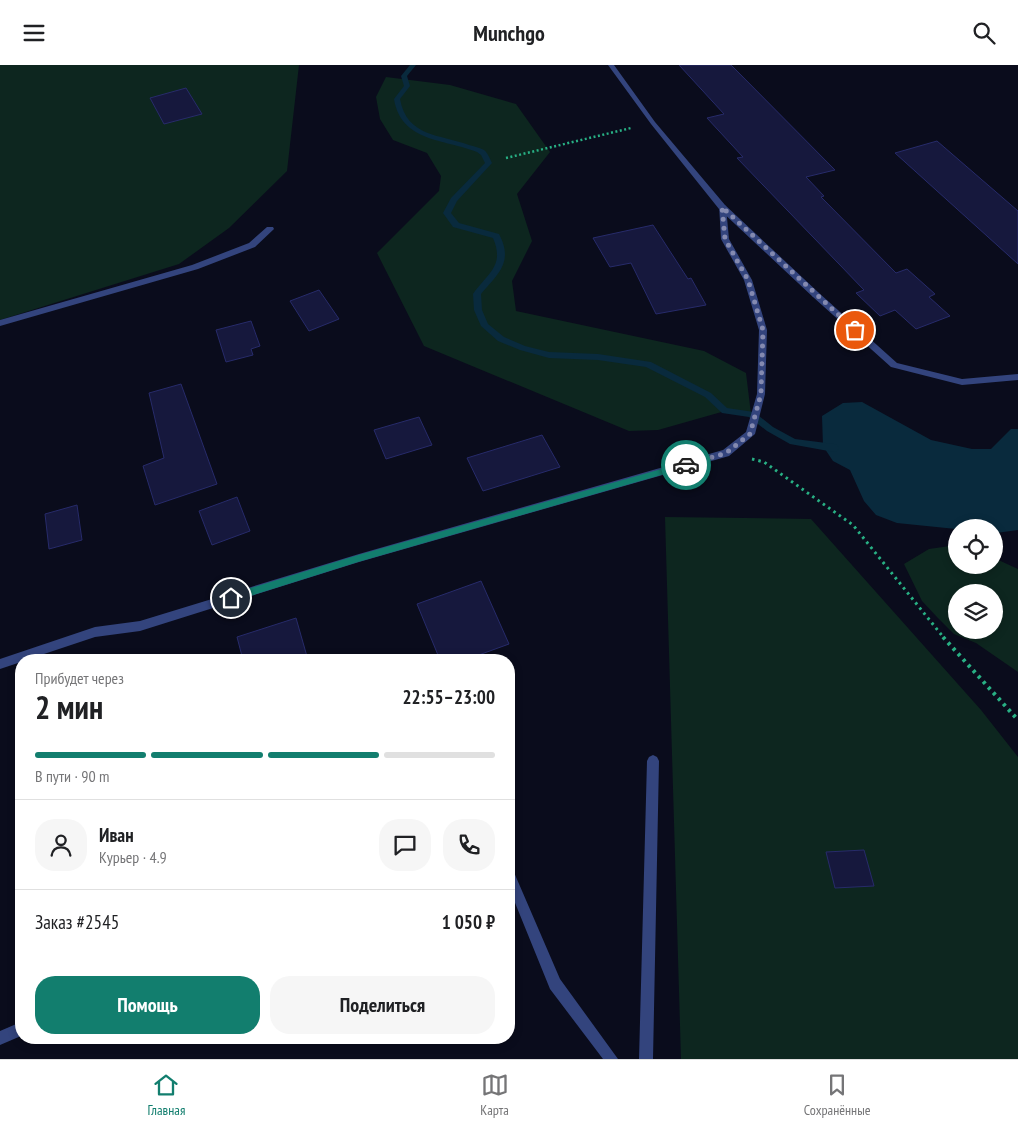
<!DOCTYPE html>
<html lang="ru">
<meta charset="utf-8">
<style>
body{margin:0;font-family:"PT Sans Narrow",sans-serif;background:#f6f6f6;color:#202124;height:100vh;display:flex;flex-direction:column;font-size:19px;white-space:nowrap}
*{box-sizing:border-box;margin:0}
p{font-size:16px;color:#757577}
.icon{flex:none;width:28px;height:28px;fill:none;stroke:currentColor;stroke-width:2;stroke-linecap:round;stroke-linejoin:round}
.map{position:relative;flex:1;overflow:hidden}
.panel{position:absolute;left:15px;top:589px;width:500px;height:390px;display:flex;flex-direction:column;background:#fff;border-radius:20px;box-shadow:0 2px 8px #0003}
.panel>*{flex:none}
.tools{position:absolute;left:948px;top:454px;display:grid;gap:10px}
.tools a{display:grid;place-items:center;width:55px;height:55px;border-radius:50%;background:#fff;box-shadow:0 2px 8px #0003;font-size:25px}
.pin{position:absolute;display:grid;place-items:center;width:42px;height:42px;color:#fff;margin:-21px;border:2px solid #fff;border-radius:50%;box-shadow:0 1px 5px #0007}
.courier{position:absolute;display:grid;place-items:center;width:50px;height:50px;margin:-25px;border:4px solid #127e6e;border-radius:50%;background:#fff;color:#222;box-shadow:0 1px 6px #0007}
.head em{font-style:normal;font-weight:800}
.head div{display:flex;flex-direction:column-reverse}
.head{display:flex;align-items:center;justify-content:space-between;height:85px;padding:0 20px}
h1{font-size:32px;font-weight:800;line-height:38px}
.bar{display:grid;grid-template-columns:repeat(4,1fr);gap:8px 5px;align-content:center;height:60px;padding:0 20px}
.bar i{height:6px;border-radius:4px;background:#e0e0e0}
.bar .selected{background:#127e6e}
.bar p{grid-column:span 4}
.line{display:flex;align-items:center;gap:12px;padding:0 20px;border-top:1px solid #e0e0e0}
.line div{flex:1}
.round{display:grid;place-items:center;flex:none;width:52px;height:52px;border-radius:20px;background:#f6f6f6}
.button{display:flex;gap:10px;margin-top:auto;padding:10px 20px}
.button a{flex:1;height:58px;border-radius:20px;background:#127e6e;color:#fff;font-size:20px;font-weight:800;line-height:58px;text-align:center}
.button a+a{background:#f6f6f6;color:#202124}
header{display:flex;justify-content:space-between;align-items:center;height:65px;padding:0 20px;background:#fff;font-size:22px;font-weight:800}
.dock{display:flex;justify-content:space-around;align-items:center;height:70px;border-top:1px solid #e0e0e0;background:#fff;font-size:14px;color:#757577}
.dock a{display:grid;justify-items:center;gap:2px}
.dock .selected{color:#127e6e}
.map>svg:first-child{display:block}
.green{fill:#0d261f;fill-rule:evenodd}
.water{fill:#092a3d}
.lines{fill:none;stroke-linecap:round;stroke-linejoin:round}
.stream{fill:#092a3d;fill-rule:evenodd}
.building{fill:#16183d;stroke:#272b6a}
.path-far2{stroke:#28b084;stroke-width:2.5;stroke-dasharray:2 2.5;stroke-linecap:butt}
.path-far1{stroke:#28b084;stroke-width:3;stroke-dasharray:2.5 4;stroke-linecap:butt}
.path{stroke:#28b084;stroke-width:4;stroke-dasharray:3 4.5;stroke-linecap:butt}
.lane{fill:#33447d;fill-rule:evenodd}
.street{fill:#33447d;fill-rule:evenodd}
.route{fill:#127e6e}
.done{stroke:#848ab0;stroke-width:5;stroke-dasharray:0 9}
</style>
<header><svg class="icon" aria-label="menu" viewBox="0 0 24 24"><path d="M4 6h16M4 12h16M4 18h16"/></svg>Munchgo<svg class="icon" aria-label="search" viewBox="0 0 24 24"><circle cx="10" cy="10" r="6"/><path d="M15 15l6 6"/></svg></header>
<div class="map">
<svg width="1018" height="994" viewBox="0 0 1018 994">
<rect width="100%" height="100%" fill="#0a0c1c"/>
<path class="green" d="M0,0H299L287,106L229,163L179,199L0,255Z
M386,12L450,20L516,39L550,87L517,129L532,176L512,216L516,246L704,286L746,308L751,349L725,346L658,365L629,366L424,281L377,188L439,126L441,111L427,88L393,75L380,54L376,32Z
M665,452L811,454L981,645L1018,692V994H681Z
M950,481L956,482V500H994V493L1018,504V607L976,578L954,569L937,552L922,536L904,499L929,484ZM956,528H994V565H956Z"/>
<path class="water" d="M862,337L931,375L972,384H991L1011,364H1018V465L996,468H994V462H956V464L897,458L876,450L864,436L850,405L833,396L823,381L822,351L843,338Z"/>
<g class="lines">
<path class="stream" d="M410,0H416L407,11L410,21L400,34C407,72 439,69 469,80C474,81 480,83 484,85C488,88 490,94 492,98L457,136L451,148L459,158L499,169C514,197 498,209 481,229L482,245L488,259L504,272L525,281L549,287L598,289L651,297L711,328L727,343L754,347L773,362L795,374L834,379L837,380L839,383L837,386L834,387L790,379L767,366L749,352L722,348L705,332L646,302L598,295L549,293L520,285L498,276L481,261L474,245L473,229C488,208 505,201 493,173L453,162L443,148L451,133L485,98L481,90L477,87C444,74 401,77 394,34L404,21L401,11Z"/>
</g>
<path class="building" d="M679,0H731L835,105L806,112L824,131L821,132L896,208L907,204L935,229L929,232L950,251L916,264L895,245L880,251L856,228L864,225L737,93L743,92L707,53L724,49Z
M186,23L202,49L164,59L150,33Z
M937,76L1018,146V199L895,88Z
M653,160L688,214L691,213L706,240L656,249L631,198L610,202L593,173Z
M319,225L339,254L309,266L290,236Z
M251,256L260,281L251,284L253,290L226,297L216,265Z
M181,319L217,419L155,440L143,401L164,393L149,328Z
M419,352L432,380L386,394L374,365Z
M542,370L560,402L483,426L467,393Z
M237,432L250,466L212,480L199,446Z
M77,440L82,475L49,484L45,449Z
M481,516L509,579L465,595H440L417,539Z
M296,553L308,595H243L237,572Z
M864,785L874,821L835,823L826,787Z"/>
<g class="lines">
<path class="path-far2" d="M506,93L631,63"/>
<path class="path-far1" d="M752,394L764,397L853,460L944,573"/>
<path class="path" d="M943,572L1018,655"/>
<path class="lane" d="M719,140H725L726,142L729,174L752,215L767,265L765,329L755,369L729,391L359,497L140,566L95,572L26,595H21V597L0,604V594L95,562L140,556L359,489L723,385L746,367L757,329L759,265L744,215L721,174Z
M267,162H273L274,164L255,182L198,204L0,261V255L192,200L249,178Z
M816,227L819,228L897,298L962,314L1018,309V315L962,320L891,302L813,232L812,230Z
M653,690L657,692L659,696L653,994H639L647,696L649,692Z
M509,803L513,805L560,914L618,994H603L550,924L509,823Z
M21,957V971L0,980V966Z"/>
<path class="street" d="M608,0H614L655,57L725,140L819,228V232H813L719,144L651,59Z"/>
</g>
<path class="route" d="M686,397L689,398V402L358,497L231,537L227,533L231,529L358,490Z"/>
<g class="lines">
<path class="done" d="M686,400L726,388L750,369L761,329L763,265L748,215L725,174L722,142L855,265"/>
</g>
</svg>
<div class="tools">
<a><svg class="icon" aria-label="locate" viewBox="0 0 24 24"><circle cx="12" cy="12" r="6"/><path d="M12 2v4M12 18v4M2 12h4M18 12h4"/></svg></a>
<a><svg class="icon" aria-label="layers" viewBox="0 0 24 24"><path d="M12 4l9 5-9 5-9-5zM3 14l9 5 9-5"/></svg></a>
</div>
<div class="pin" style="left:855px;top:265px;background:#ea580c"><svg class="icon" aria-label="bag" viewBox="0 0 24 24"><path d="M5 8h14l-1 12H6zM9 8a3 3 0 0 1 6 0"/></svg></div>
<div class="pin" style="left:231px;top:533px;background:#1f2937"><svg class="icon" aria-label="home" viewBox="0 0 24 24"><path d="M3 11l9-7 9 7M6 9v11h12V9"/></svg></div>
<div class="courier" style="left:686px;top:400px"><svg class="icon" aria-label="car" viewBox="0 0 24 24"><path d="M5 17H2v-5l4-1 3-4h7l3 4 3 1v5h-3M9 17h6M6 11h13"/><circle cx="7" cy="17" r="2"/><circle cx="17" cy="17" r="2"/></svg></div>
<section class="panel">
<div class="head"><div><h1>2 мин</h1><p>Прибудет через</p></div><em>22:55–23:00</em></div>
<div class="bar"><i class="selected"></i><i class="selected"></i><i class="selected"></i><i></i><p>В пути · 90 m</p></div>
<div class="line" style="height:90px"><a class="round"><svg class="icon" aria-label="person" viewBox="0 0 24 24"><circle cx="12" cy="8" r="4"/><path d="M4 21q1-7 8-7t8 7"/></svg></a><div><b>Иван</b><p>Курьер · 4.9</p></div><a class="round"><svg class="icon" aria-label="chat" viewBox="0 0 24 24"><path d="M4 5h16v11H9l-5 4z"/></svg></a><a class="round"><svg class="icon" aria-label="phone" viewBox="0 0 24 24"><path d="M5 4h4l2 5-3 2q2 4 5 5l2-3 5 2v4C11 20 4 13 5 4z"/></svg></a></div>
<div class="line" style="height:65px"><div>Заказ #2545</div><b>1 050 ₽</b></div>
<div class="button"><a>Помощь</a><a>Поделиться</a></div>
</section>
</div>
<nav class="dock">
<a class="selected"><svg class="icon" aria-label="home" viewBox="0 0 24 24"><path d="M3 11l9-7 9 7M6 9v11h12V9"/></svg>Главная</a>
<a><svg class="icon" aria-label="map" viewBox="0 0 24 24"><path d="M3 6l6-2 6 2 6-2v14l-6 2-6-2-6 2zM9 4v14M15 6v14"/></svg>Карта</a>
<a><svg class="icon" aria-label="saved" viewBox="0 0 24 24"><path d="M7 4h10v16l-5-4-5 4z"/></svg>Сохранённые</a>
</nav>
